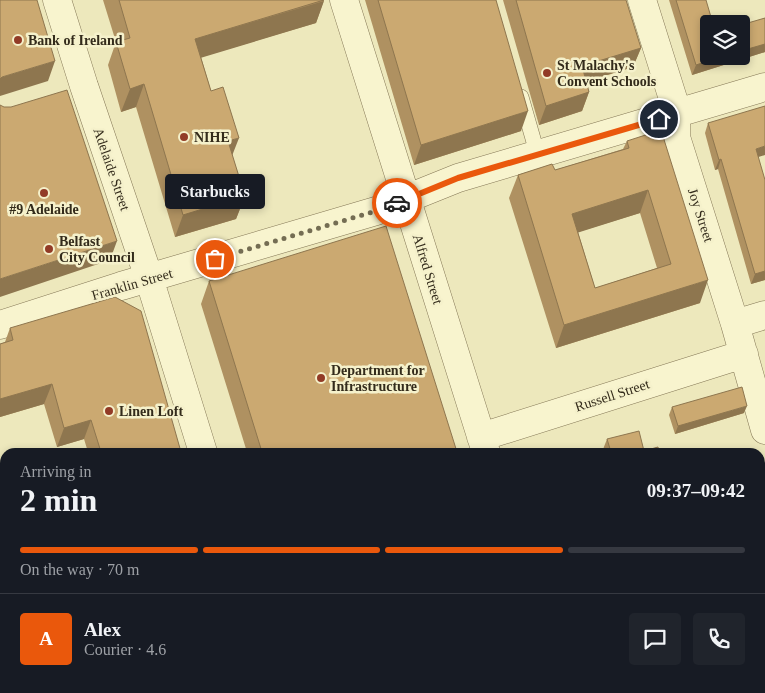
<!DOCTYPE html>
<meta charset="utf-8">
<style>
body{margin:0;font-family:"Times New Roman",serif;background:#20242c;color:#f1f3f6;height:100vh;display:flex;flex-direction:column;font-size:19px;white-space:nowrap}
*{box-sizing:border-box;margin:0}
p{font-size:16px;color:#9ea1a6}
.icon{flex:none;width:28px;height:28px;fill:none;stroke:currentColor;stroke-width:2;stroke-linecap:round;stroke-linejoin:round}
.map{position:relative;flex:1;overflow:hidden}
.sheet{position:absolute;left:0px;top:448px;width:765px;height:246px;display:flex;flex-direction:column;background:#171b24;border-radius:15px 15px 0 0;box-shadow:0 2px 8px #0003}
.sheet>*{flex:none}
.fabs{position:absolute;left:700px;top:15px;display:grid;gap:10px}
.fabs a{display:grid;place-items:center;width:50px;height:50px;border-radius:5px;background:#171b24;box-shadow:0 2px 8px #0003;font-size:25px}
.pin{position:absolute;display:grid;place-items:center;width:42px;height:42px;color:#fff;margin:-21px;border:2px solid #fff;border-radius:50%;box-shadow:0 1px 5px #0007}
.courier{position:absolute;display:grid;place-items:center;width:50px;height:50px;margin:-25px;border:4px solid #ea580c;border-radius:50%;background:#fff;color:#222;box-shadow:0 1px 6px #0007}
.bubble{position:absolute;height:35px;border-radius:5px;background:#171b24;box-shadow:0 2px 8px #0003;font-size:16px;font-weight:700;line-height:35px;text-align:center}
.summary em{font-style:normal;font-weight:700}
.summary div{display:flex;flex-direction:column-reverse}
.summary{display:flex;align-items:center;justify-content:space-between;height:85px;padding:0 20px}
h1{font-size:32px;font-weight:700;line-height:38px}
.bar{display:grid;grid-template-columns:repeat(4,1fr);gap:8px 5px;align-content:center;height:60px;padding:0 20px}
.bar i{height:6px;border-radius:4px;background:#363941}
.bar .selected{background:#ea580c}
.bar p{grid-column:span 4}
.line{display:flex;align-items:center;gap:12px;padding:0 20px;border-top:1px solid #363941}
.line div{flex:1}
.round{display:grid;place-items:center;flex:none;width:52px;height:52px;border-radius:5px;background:#20242c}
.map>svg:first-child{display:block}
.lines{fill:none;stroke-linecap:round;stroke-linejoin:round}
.service-casing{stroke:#847756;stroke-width:16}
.minor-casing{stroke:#847756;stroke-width:29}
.service{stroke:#f8f4ce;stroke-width:15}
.minor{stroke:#f8f4ce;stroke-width:28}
.wall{fill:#af9161;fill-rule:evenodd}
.shaded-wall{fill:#8e764f}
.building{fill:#cba971;stroke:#8e764f;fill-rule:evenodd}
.done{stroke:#746d53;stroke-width:5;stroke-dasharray:0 9}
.route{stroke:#ea580c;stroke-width:6}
.poi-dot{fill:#923b26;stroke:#f5f1cb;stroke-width:2}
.labels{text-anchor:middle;stroke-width:5;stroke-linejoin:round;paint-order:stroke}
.poi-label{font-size:14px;font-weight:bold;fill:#332b1b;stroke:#f5f1cb;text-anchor:start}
.street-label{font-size:14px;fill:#332b1b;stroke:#f5f1cb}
</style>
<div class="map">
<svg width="765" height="693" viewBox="0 0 765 693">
<rect width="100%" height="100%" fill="#ede8bc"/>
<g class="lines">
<defs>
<path id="service" d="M521,97L538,156
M89,689L91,693"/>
<path id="minor" d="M57,0L84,86L149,278L203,452
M344,0L486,452
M642,0L674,102L676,113V137L735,324L765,430
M735,324L765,315
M0,325L121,286L376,211L458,178L765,87
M481,437L744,354
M277,689L279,693
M559,689L560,693
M119,693L133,689"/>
</defs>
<use href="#service" class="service-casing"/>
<use href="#minor" class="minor-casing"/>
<use href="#service" class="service"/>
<use href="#minor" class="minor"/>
</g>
<path class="wall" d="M103,0H324L316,23L201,57L211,91L232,155L245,196L236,219L175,237L136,107L121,112L108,65L116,42Z
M365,0H496L521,131L414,165Z
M503,0H626L641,48L633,67L586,82L589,92L582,111L539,125Z
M669,0H706L709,56L765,18V52L692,75Z
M708,123L758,157L765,280L751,284L718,169L715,170L705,133Z
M627,141L700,303L556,348L509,198L518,175L555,170L623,149ZM640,213L657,268L595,288L578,232Z
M209,281L457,452H247L201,304Z
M10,328L181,452H88L84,439L57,447L44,404L0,417V344L5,342Z
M672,407L744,413L675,434L669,415Z
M607,439L644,451L659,452H602Z
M765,540V597L760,583V541Z
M315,689H552L553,693H316Z
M620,689H760L765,693H619Z"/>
<path class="shaded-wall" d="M324,1L316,23L187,62L195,39Z
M765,44V52L692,75L696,65L723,56H741V51Z
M641,48L633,67L574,85L582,66Z
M55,61L48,81L0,96V79L2,77Z
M144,84L136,107L121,112L130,89Z
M589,92L582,111L539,125L546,106Z
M528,111L521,131L414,165L421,145Z
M239,138L230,161L228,141Z
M765,146V155L752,159L756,149Z
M721,159L718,169L715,170L719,160Z
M648,190L640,213L564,237L572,214Z
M245,196L236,219L175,237L183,215Z
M117,241L110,260L0,297V279Z
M765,271V280L751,284L755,274Z
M708,280L700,303L556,348L564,325Z
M52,384L44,404L0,417V399Z
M747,406L744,413L675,434L678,426Z
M91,420L84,439L57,447L64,428Z
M5,682V689H42L28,693H0V684Z
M418,689H460L459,693H417Z"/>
<path class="building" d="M0,0H37L55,61L2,77L0,79Z
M119,0H324L195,39L211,91L223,87L239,138L228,141L245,196L183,215L144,84L130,89L116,42L130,38Z
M378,0H496L528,111L421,145Z
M516,0H626L641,48L582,66L589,92L546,106Z
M676,0H706L713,24H709V56H723L696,65Z
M765,18V44L741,51V25Z
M67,90L117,241L0,279V105L4,107H11Z
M765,106V146L756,149L765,180V271L755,274L721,159L719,160L708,123Z
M661,130L708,280L564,325L518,175L552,164L555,170L629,148L627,141ZM648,190L671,264L595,288L572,214Z
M386,226L457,452H262L209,281Z
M115,297L141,311L181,452H101L91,420L64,428L52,384L0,399V344L13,340L10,328Z
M742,387L747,406L678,426L672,407Z
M639,431L644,451L658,447L659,452H611L607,439Z
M5,497V682L0,684V499Z
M765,540V564L760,550V541Z
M760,613H765V693H625L624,689H760Z
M171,689H266L268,693H156Z
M331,689H419L420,693H332Z
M467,689H552L553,693H469Z"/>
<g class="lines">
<path class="done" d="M215,259L376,211L397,203"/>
<path class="route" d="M397,203L458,178L659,119"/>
</g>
<g class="poi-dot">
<circle cx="18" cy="40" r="5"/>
<circle cx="547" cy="73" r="5"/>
<circle cx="184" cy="137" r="5"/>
<circle cx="44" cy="193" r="5"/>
<circle cx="49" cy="249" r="5"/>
<circle cx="321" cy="378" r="5"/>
<circle cx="109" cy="411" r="5"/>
</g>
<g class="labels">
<g class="poi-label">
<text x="28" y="45">Bank of Ireland</text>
<text x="557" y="70">St Malachy's<tspan x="557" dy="16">Convent Schools</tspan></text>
<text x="194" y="142">NIHE</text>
<text x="44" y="214" text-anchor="middle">#9 Adelaide</text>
<text x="59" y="246">Belfast<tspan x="59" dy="16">City Council</tspan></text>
<text x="331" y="375">Department for<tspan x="331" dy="16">Infrastructure</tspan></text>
<text x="119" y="416">Linen Loft</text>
</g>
<g class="street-label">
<text transform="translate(112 169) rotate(71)" y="5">Adelaide Street</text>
<text transform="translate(701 215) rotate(72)" y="5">Joy Street</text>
<text transform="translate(428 269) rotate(73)" y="5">Alfred Street</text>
<text transform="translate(132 284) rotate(-16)" y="5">Franklin Street</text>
<text transform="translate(612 395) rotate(-18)" y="5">Russell Street</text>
</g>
</g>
</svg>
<div class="fabs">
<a><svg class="icon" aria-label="layers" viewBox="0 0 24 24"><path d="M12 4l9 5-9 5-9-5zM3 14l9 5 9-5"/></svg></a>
</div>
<div class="pin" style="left:215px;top:259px;background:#ea580c"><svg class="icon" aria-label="bag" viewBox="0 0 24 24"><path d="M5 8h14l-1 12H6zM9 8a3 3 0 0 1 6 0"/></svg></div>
<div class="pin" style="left:659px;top:119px;background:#1f2937"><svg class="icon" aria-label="home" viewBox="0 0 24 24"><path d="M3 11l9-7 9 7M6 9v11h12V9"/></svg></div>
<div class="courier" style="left:397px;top:203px"><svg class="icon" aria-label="car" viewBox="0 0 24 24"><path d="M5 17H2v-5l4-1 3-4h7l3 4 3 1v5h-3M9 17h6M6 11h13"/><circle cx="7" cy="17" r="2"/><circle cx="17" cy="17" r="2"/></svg></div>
<div class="bubble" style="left:165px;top:174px;width:100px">Starbucks</div>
<section class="sheet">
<div class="summary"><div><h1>2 min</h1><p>Arriving in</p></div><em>09:37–09:42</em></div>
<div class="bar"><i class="selected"></i><i class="selected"></i><i class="selected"></i><i></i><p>On the way · 70 m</p></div>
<div class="line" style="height:90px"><b class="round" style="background:#ea580c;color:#fff">A</b><div><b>Alex</b><p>Courier · 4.6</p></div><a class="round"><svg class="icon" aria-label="chat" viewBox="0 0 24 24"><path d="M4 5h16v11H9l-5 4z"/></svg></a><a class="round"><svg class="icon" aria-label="phone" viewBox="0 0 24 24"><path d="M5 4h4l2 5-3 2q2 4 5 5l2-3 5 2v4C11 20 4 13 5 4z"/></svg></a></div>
</section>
</div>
